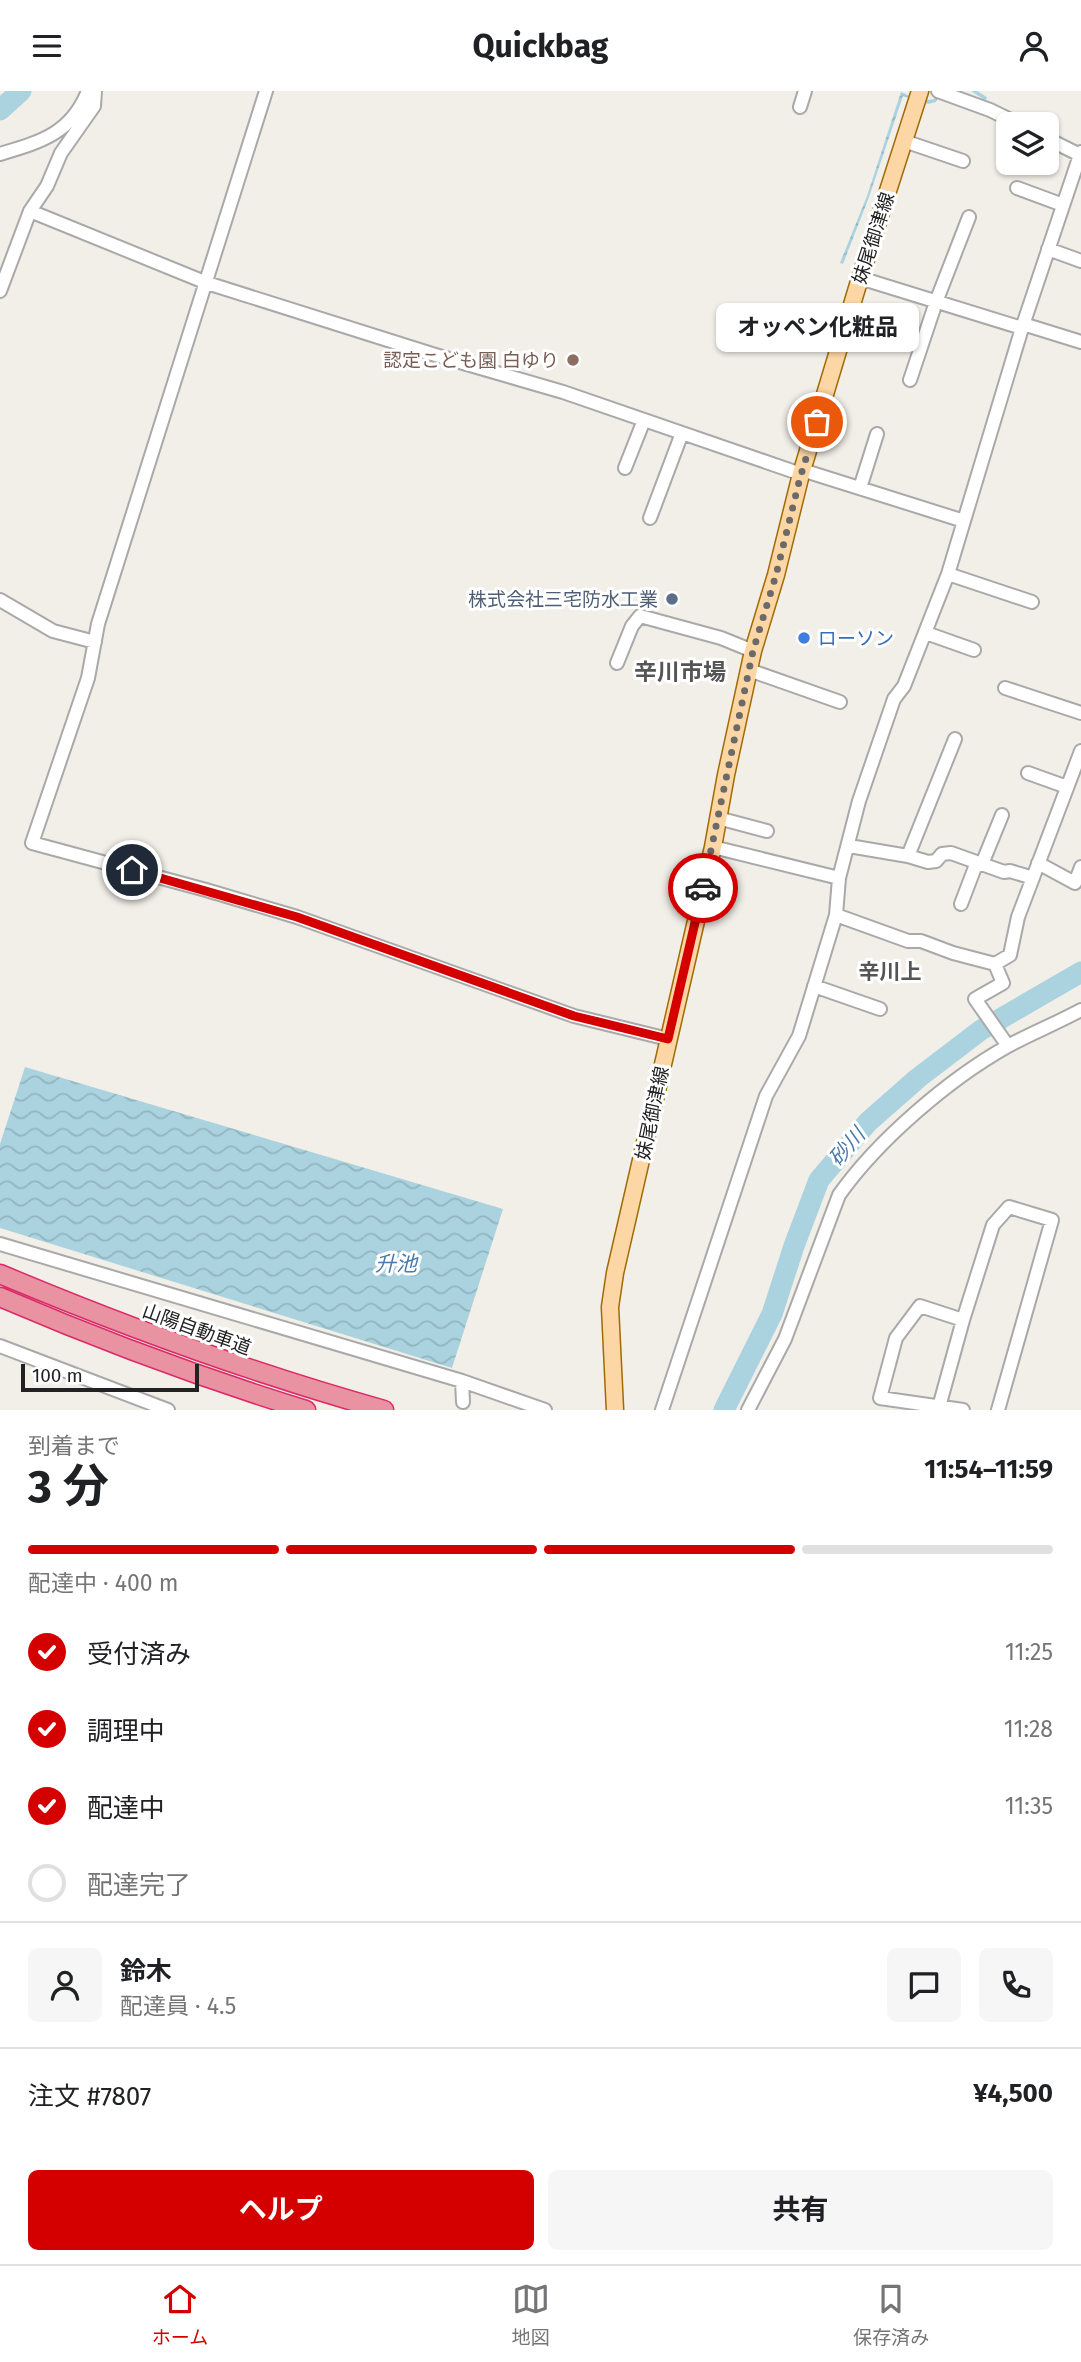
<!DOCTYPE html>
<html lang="ja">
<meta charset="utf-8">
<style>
body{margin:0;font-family:"Fira Sans","Noto Sans JP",sans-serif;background:#f6f6f6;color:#202124;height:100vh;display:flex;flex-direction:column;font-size:26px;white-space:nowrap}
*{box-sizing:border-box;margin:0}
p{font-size:23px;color:#757577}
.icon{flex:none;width:38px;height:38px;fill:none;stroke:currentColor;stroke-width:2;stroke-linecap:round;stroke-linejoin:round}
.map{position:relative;height:1319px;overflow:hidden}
.side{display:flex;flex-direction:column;background:#fff;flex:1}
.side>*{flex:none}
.fabs{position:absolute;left:996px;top:21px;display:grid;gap:14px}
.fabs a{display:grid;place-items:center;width:63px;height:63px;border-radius:10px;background:#fff;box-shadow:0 2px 5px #0004;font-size:35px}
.scale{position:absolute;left:21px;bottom:18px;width:178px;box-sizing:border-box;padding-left:7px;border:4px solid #222;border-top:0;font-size:19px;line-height:24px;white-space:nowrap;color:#222;-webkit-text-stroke:5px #fff;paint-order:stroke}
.pin{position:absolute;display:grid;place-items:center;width:60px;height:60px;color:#fff;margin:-30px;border:4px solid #fff;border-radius:50%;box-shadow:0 2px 7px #0007}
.courier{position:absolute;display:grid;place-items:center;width:70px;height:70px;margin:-35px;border:5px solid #d40000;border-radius:50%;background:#fff;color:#222;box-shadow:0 2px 9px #0007}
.bubble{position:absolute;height:49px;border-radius:10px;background:#fff;box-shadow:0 2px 5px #0004;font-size:23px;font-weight:700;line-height:49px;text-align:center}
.headline em{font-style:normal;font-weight:700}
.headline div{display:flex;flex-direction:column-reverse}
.headline{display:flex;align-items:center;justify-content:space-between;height:119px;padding:0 28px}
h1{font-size:46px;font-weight:700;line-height:52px}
.bar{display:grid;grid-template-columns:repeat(4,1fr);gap:10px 7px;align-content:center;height:84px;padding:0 28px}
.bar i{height:9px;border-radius:5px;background:#e0e0e0}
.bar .current{background:#d40000}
.bar p{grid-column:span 4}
.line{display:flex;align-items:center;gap:18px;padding:0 28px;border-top:2px solid #e0e0e0}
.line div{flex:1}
.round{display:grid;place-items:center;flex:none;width:74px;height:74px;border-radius:10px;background:#f6f6f6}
ol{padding:0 28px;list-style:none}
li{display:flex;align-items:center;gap:21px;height:77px}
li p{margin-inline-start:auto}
li .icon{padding:7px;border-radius:50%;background:#d40000;color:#fff;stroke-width:4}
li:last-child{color:#757577}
li i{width:38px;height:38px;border:4px solid #e0e0e0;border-radius:50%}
.primary-button{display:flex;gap:14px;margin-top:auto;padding:14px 28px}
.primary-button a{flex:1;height:80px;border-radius:10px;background:#d40000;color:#fff;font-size:28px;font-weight:700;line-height:80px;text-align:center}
.primary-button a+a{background:#f6f6f6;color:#202124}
header{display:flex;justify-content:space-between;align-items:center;height:91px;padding:0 28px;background:#fff;font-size:32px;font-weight:700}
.dock{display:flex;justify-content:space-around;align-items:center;height:98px;border-top:2px solid #e0e0e0;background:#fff;font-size:19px;color:#757577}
.dock a{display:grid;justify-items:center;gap:4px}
.dock .current{color:#d40000}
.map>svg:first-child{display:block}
.water{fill:url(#water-waves)}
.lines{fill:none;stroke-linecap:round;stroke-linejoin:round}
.stream{stroke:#aad3df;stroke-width:3.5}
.river{stroke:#aad3df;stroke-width:21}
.minor-casing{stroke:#a9a9a9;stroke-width:16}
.major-casing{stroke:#a06b00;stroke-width:19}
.highway-casing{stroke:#dc2a67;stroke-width:21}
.minor{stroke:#fff;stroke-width:12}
.major{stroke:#fcd6a4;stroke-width:16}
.highway{stroke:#e892a2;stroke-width:18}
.done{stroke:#6b6a68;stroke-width:7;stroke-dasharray:0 12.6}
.route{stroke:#d40000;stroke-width:9}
.education-dot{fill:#8d6e63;stroke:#fff;stroke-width:2.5}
.service-dot{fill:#5c6f8a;stroke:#fff;stroke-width:2.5}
.shop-dot{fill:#3f7fe0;stroke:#fff;stroke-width:2.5}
.labels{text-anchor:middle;stroke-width:6;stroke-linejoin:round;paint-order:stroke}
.street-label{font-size:19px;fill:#222;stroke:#fff}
.education-label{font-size:19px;fill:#785e54;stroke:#fff;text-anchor:end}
.service-label{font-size:19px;fill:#4e5e75;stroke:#fff;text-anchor:end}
.shop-label{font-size:19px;fill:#366cbe;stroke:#fff;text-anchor:start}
.neighbourhood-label{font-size:21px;font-weight:bold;fill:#555;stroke:#fff}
.water-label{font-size:21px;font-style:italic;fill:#4a7aab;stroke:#fff}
.quarter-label{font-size:23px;font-weight:bold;fill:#555;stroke:#fff}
</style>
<header><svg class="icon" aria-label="menu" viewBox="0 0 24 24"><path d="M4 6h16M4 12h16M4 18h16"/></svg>Quickbag<svg class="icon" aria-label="person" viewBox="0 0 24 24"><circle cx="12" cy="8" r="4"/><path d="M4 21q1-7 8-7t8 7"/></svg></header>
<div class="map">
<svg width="1081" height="1319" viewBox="0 0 1081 1319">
<defs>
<pattern id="water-waves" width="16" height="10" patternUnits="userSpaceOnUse" patternTransform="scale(1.75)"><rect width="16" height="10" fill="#aad3df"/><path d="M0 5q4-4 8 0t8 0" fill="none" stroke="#92b5bf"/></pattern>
</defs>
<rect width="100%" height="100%" fill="#f2efe9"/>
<path class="water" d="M936,0L1000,30L939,5L936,11L928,13L903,5L869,106L843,173L840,172L867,105L901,1L920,9L921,7L928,9L934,8Z
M25,976L503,1118L452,1277L0,1137V1053Z"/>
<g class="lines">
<path class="stream" d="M974,0L985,7"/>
<path class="river" d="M0,19L21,0
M724,1319L772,1223L794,1155L819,1089L868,1031L918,987L981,939L1081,881"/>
<defs>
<path id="minor" d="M266,0L98,533L88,587L32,752L206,799L297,826L574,925L668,948
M938,0L990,19L1019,33
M800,16L805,0
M1046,47L1080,64
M904,50L963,70
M0,63C40,51 71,43 88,0
M1017,97L1063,114
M30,120L207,192L432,263L563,301L801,383
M1048,158L1081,170
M860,187L1022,237
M0,200L30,120L47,95L61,62L94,15L95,0
M1023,233L1081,251
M910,289L936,211L969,126
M625,377L644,329
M802,379L964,430
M860,397L877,343
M650,427L682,342
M948,483L1032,511
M0,509L53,540L95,551
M926,542L974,559
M617,572L632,535L640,525L721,547L753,560
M749,579L840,611
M1005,597L1081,622
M1028,682L1067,696
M718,727L767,740
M849,755L908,765L928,771L936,770L942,763L951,762L1004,781L1010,780L1033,787
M713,756L839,787
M908,765L955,648
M1038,772L1075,792L1081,776
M982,773L1002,724
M961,813L977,771
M836,824L908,850H921L953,862L995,873
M814,895L880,918
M1008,955L975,908L1003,892L995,873L1010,864L1018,826L1081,660
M0,1153L462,1290L545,1319
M0,1255L168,1319
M462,1290L463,1311
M939,1316L963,1229L993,1134L1009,1116L1052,1129L998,1319
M662,1319L766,1005L799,945L836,824L839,787L859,710L894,608L904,595L948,483L1022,237L1081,61
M748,1319L785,1248L839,1104C878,1049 949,988 1008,955C1032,942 1057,932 1081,919
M963,1319L880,1307L896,1247L920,1215L963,1229"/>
<path id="major" d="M615,1319L610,1216L615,1182L713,756L726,684L753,560L776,484L801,383L860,187L920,0"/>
<path id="highway" d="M0,1183C126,1236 252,1282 384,1319
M0,1206C100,1249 202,1287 306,1319"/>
</defs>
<use href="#minor" class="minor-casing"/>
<use href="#major" class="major-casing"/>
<use href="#highway" class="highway-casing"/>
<use href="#minor" class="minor"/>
<use href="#major" class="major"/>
<use href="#highway" class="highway"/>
</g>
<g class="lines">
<path class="done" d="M703,797L753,560L776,484L800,387L817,331"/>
<path class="route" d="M132,779L297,826L574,925L668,948L703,797"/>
</g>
<circle class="education-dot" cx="573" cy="269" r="7"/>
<circle class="service-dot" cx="672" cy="508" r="7"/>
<circle class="shop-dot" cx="804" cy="547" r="7"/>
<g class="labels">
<g class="street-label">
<text transform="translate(873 147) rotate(-72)" y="7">妹尾御津線</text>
<text transform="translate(652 1022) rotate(-78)" y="7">妹尾御津線</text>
<text transform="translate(197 1238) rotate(20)" y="7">山陽自動車道</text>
</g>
<g class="education-label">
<text x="559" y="276">認定こども園 白ゆり</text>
</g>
<g class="service-label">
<text x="658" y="515">株式会社三宅防水工業</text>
</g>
<g class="shop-label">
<text x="818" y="554">ローソン</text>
</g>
<g class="neighbourhood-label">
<text x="890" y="888">辛川上</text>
</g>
<g class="water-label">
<text transform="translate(847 1056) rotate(-49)" y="7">砂川</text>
<text x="396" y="1180">升池</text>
</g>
<g class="quarter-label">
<text x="680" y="589">辛川市場</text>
</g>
</g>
</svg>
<div class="fabs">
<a><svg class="icon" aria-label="layers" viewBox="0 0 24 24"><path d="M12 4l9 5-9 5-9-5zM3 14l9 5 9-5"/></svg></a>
</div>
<div class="scale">100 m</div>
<div class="pin" style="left:817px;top:331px;background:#ea580c"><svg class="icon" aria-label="bag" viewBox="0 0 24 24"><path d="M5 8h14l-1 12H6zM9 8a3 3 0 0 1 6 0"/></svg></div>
<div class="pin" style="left:132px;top:779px;background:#1f2937"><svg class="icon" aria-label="home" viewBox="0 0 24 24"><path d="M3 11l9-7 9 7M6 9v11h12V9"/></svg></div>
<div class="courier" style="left:703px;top:797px"><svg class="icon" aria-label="car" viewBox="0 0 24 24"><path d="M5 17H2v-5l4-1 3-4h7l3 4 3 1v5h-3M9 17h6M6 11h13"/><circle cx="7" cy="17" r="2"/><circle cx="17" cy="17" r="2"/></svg></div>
<div class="bubble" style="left:716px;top:212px;width:203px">オッペン化粧品</div>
</div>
<section class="side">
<div class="headline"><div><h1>3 分</h1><p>到着まで</p></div><em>11:54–11:59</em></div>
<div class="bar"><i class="current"></i><i class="current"></i><i class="current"></i><i></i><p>配達中 · 400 m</p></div>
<ol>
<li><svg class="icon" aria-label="check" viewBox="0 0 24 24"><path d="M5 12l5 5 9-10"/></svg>受付済み<p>11:25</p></li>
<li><svg class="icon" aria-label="check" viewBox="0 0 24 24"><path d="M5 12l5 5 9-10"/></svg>調理中<p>11:28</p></li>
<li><svg class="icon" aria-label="check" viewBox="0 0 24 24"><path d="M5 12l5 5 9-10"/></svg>配達中<p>11:35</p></li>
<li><i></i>配達完了</li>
</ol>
<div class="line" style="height:126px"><a class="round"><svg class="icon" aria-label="person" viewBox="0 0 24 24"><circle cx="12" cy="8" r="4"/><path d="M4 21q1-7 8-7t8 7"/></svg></a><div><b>鈴木</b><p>配達員 · 4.5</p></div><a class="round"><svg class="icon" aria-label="chat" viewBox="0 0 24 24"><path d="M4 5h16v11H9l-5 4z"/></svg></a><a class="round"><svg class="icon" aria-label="phone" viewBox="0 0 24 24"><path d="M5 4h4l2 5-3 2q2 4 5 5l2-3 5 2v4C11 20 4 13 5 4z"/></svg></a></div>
<div class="line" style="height:91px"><div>注文 #7807</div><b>¥4,500</b></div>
<div class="primary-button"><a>ヘルプ</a><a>共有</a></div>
</section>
<nav class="dock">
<a class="current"><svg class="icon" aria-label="home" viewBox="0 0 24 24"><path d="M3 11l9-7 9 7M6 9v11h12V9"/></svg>ホーム</a>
<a><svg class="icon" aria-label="map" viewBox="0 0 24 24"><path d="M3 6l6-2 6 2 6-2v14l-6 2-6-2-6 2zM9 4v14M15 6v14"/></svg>地図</a>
<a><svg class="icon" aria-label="saved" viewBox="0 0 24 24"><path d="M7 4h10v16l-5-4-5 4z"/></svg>保存済み</a>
</nav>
